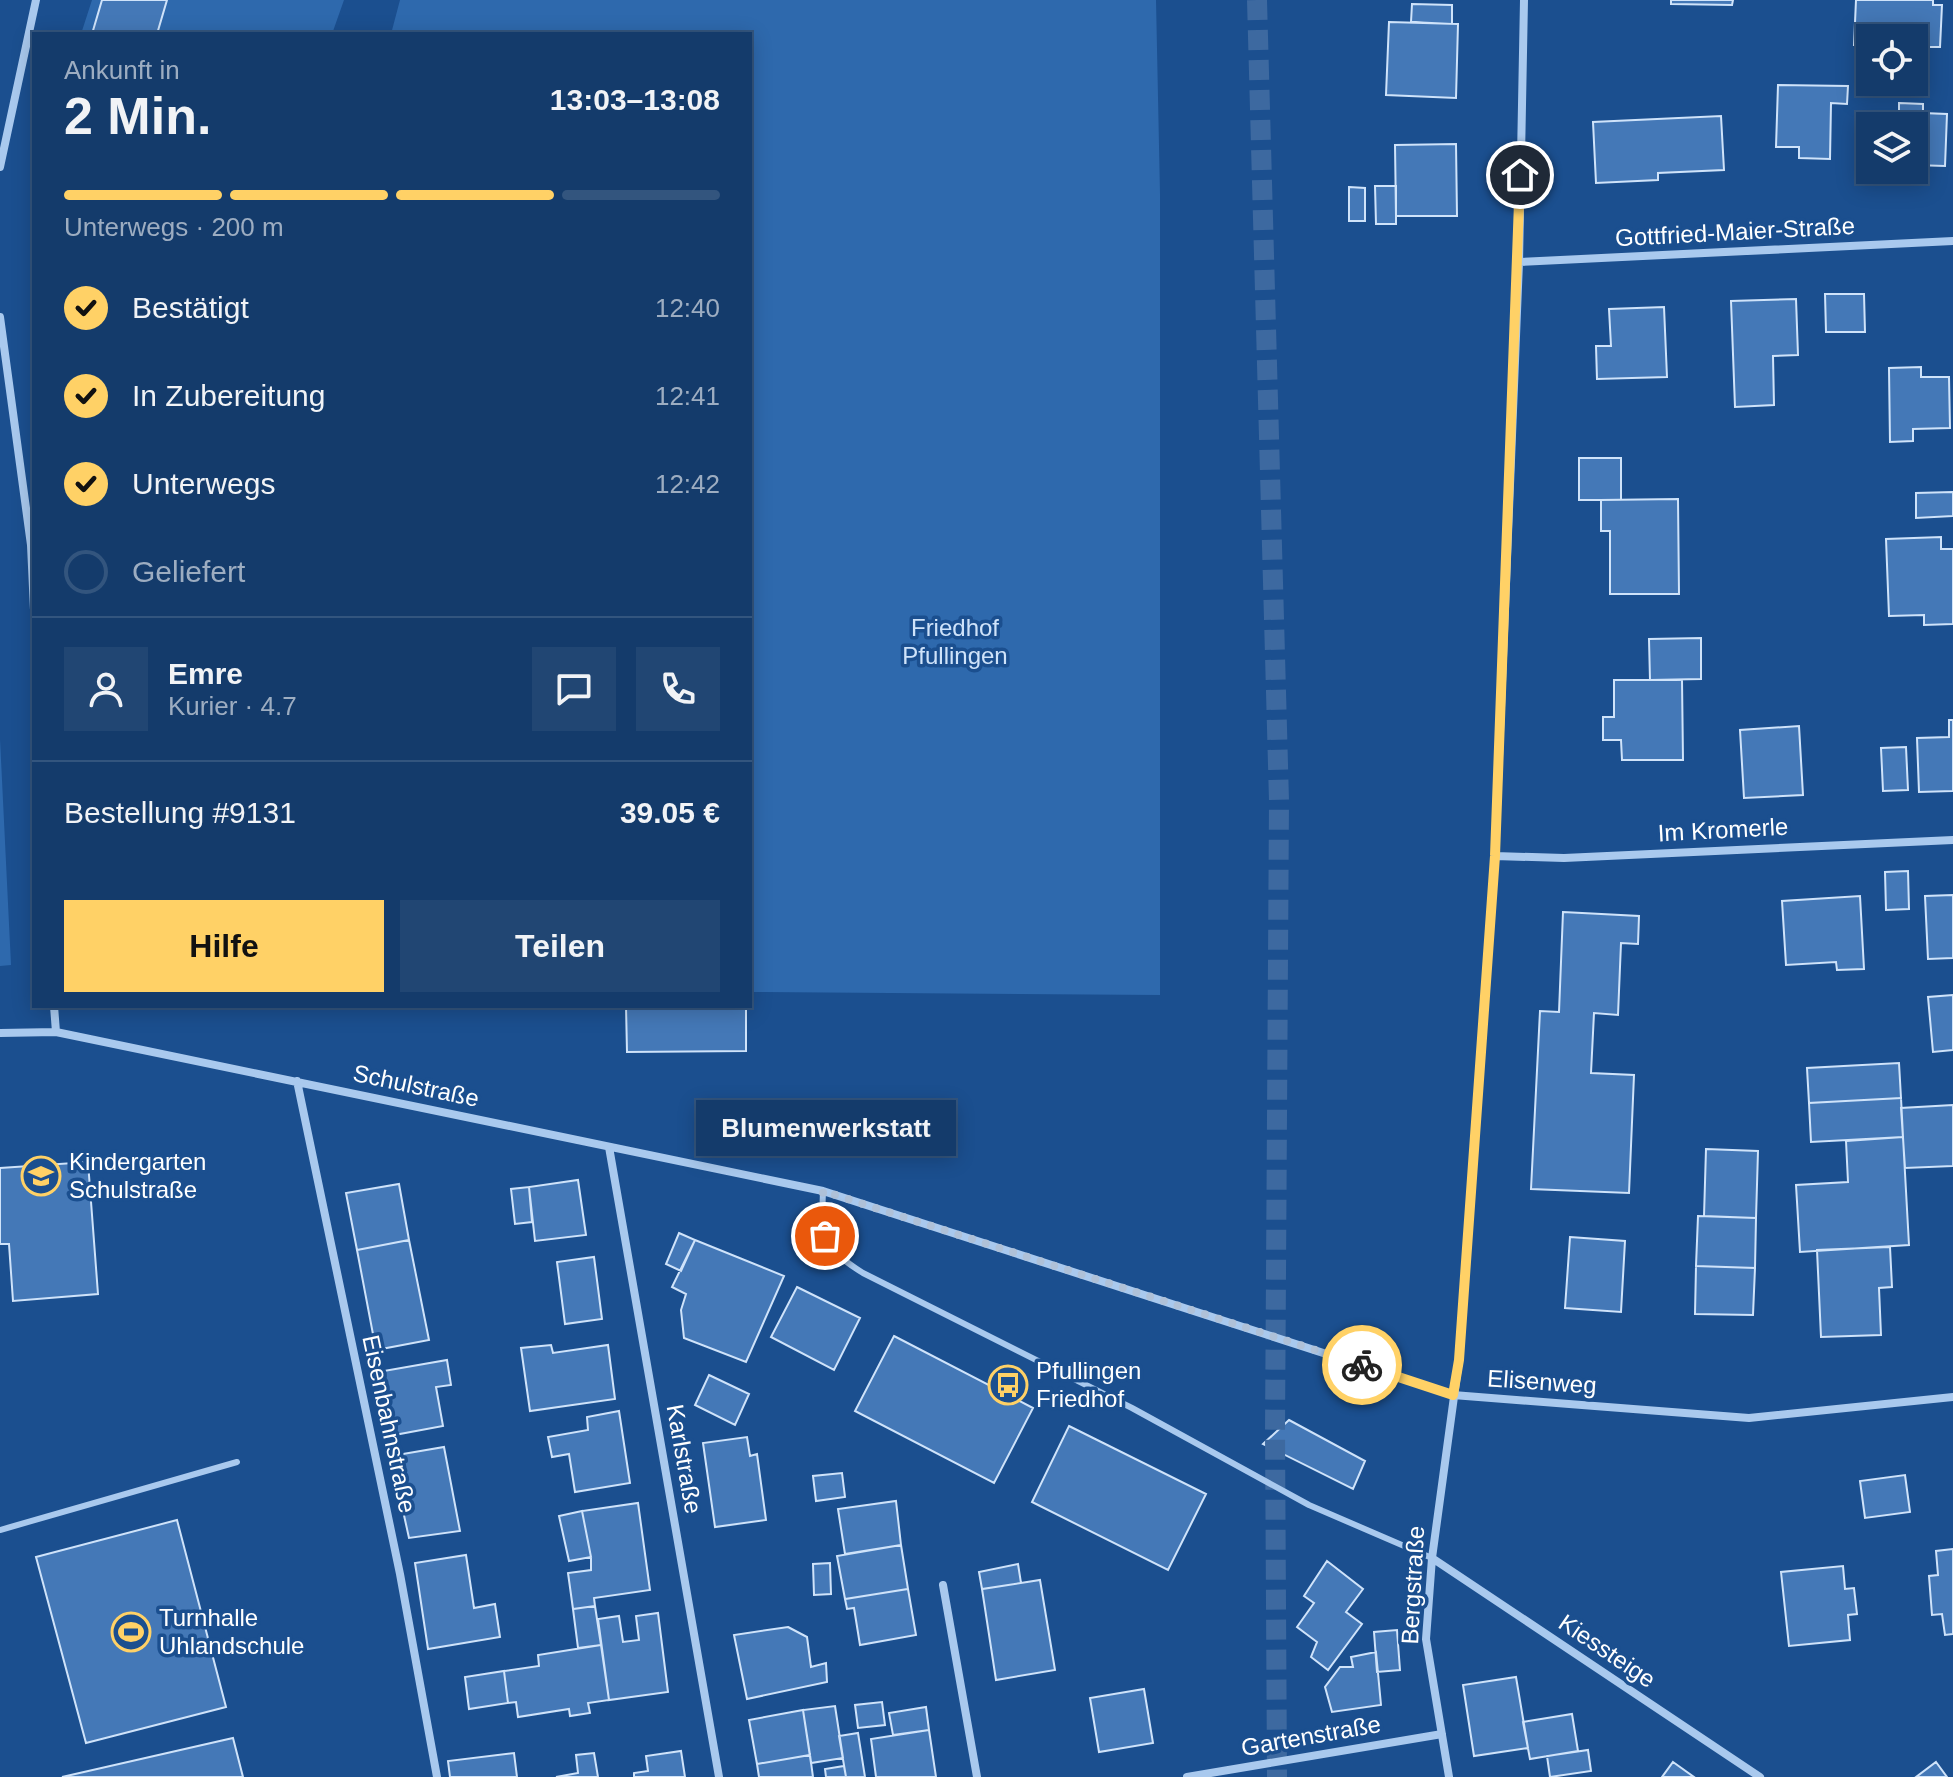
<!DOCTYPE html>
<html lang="de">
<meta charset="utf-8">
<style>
body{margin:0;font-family:Helvetica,sans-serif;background:#214673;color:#f1f3f6;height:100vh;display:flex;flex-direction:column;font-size:30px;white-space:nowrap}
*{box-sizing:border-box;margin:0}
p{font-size:26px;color:#9dadc1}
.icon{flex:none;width:44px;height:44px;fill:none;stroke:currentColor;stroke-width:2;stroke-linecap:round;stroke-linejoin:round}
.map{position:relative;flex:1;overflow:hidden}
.drawer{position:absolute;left:32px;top:32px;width:720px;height:976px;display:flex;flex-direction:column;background:#143b6b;border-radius:0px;box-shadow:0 4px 20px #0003,0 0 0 2px #33557e}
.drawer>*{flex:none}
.buttons{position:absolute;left:1856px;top:24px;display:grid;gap:16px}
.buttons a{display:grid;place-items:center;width:72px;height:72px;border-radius:0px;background:#143b6b;box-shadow:0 4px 20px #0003,0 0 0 2px #33557e;font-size:40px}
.pin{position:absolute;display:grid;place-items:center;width:68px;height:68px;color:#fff;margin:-34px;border:4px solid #fff;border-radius:50%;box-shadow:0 2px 8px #0007}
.courier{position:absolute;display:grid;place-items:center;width:80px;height:80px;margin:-40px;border:6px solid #ffd166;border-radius:50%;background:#fff;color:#222;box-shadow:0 2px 10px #0007}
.bubble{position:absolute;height:56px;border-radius:0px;background:#143b6b;box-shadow:0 4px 20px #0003,0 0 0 2px #33557e;font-size:26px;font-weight:700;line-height:56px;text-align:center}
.summary em{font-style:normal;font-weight:700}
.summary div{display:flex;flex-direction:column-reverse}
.summary{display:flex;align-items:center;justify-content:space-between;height:136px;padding:0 32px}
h1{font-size:52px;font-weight:700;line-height:60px}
.bar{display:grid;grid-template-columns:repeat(4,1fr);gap:12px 8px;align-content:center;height:96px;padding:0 32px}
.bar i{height:10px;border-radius:6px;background:#33557e}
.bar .active{background:#ffd166}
.bar p{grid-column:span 4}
.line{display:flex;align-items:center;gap:20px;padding:0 32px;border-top:2px solid #33557e}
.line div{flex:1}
.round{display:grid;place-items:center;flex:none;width:84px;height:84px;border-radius:0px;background:#214673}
ol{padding:0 32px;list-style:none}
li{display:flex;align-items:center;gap:24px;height:88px}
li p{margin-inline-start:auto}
li .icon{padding:8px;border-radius:50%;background:#ffd166;color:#111;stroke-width:4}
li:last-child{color:#9dadc1}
li i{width:44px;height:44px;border:4px solid #33557e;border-radius:50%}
.button{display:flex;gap:16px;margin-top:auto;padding:16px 32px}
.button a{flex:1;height:92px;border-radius:0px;background:#ffd166;color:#111;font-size:32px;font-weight:700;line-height:92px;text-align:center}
.button a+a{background:#214673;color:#f1f3f6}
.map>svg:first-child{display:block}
.green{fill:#2e69ad}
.building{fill:#4478b7;stroke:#cfe3fa;stroke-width:2}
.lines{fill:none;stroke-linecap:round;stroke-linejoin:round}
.primary-tunnel{stroke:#3d69a0;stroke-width:20;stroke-dasharray:20 10;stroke-linecap:butt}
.lane{stroke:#a9c9ee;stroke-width:6}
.street{stroke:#a9c9ee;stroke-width:8}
.done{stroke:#afc1d8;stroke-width:8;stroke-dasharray:0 14.4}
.route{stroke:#ffd166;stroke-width:10}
.labels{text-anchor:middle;stroke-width:7;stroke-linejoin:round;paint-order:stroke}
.street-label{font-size:24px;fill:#fff;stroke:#1b4f8f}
.park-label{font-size:24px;fill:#cfe3fa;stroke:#1b4f8f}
.poi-label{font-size:24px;fill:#fff;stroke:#1b4f8f;text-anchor:start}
</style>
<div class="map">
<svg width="1953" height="1777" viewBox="0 0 1953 1777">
<rect width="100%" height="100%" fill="#1b4f8f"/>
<path class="green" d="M92,0H344L332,34H81Z
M400,0H1156L1160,194V995L750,992V34H391Z
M0,739L11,965L0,966Z"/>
<path class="building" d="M102,0H167L157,34H92Z
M1671,0H1733L1732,5L1671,4Z
M1856,0H1933V5H1942L1940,47H1914V38H1870V45H1854Z
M1412,4L1452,5V24L1411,22Z
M1389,22L1458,24L1456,98L1386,95Z
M1778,85L1848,86L1847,104L1831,103L1830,159L1799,158V147H1776Z
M1899,103L1923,104V113L1947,114L1945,166L1914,165V126H1899Z
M1721,116L1724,170L1658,173V180L1596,183L1593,122Z
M1456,144L1457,216H1396L1395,145Z
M1375,186H1396V224H1376Z
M1349,187L1365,188V221H1349Z
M1825,294H1864L1865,332H1826Z
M1796,299L1798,355L1773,356L1774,405L1735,407L1731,301Z
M1664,307L1667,377L1597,379L1596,346H1611L1609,309Z
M1921,367V377H1949L1950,428L1913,429V441L1890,442L1889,368Z
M1579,458H1621V500H1579Z
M1953,492V516L1916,518V493Z
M1678,499L1679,594H1610V531H1601V500Z
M1941,537V549H1953V624L1924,625V615L1889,616L1886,539Z
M1701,638V679L1650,680L1649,639Z
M1614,680H1682L1683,760H1622L1621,740H1603V717H1614Z
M1949,720H1953V791L1919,792L1917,738L1949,737Z
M1799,726L1803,795L1744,798L1740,730Z
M1906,747L1908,790L1883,791L1881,748Z
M1908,871L1909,909L1886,910L1885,872Z
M1953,895V958L1928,959L1925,896Z
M1860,896L1864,969L1837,970L1836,962L1786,965L1782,901Z
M1563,912L1639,916L1638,944L1621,943L1618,1015L1594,1013L1591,1073L1634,1075L1629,1193L1531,1189L1540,1011L1559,1012Z
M1953,995V1050L1933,1052L1928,997Z
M626,1006H746V1051L627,1052Z
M1899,1063L1901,1098L1809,1103L1807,1068Z
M1901,1098L1903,1137L1811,1142L1809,1103Z
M1953,1105V1166L1905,1168L1901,1108Z
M1903,1137L1909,1245L1800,1252L1796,1185L1848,1182L1846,1141Z
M1706,1149L1758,1151L1756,1218L1704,1216Z
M88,1162L98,1294L13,1301L9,1244H0V1168Z
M578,1180L586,1235L535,1241L529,1187Z
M399,1184L409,1240L357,1250L346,1193Z
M529,1187L532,1222L515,1224L511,1189Z
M1698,1216L1756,1218L1755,1268L1696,1266Z
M679,1233L695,1240L681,1271L666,1264Z
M1570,1237L1625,1241L1621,1312L1565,1308Z
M409,1240L429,1340L376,1350L357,1250Z
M695,1240L784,1276L746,1362L684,1338L681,1310L686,1294L672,1287Z
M1890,1247L1892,1287L1879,1288L1881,1335L1821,1337L1817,1250Z
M594,1257L602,1319L565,1324L557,1262Z
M1696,1266L1755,1268L1753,1315L1695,1314Z
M797,1287L860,1318L834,1370L771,1337Z
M894,1336L1033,1408L994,1483L855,1411Z
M551,1345L553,1353L608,1345L615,1399L530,1411L521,1348Z
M447,1360L451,1385L436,1387L443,1426L389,1436L378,1372Z
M709,1375L749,1394L735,1425L695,1405Z
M619,1411L630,1483L575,1492L569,1454L552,1457L548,1437L588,1430L587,1417Z
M1289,1420L1365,1461L1353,1489L1263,1444Z
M1069,1426L1206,1494L1168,1570L1032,1502Z
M747,1437L750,1456L757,1454L766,1520L715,1527L703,1443Z
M444,1447L460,1531L409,1538L391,1456Z
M842,1473L845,1497L816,1501L813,1476Z
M1905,1475L1910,1512L1865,1518L1860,1481Z
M896,1501L901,1545L845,1554L838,1509Z
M638,1503L650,1590L594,1598L595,1606L573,1609L568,1573L591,1570V1557L582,1511Z
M582,1511L591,1557L569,1561L559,1516Z
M177,1520L226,1707L86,1743L36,1557Z
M901,1545L908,1589L845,1599L837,1556Z
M1953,1549V1634L1945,1635L1942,1614L1932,1615L1929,1576L1938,1575L1936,1551Z
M466,1555L474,1608L495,1604L500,1637L428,1649L415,1563Z
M1327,1561L1363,1589L1346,1612L1362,1624L1328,1670L1311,1657L1317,1642L1297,1627L1314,1603L1304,1596Z
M830,1563L831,1594L814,1595L813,1564Z
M1018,1564L1021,1583L982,1589L979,1572Z
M1843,1566L1845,1589L1854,1588L1857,1614L1848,1615L1850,1640L1789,1646L1781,1572Z
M1040,1580L1055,1670L996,1680L982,1589Z
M908,1589L916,1635L860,1645L854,1608L847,1609L845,1599Z
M595,1606L601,1645L578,1648L573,1609Z
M658,1613L668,1692L609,1700L598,1619L619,1616L623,1642L639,1640L636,1616Z
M788,1627L807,1637L811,1667L826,1663L827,1682L747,1699L734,1635Z
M1397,1630L1400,1670L1377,1672L1374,1632Z
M601,1645L609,1700L588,1703L590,1713L570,1716L569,1709L518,1717L516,1702L508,1703L504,1671L539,1666L538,1655Z
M1376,1652L1381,1705L1332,1712L1325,1687L1340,1667H1353L1351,1657Z
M504,1671L508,1703L469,1709L465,1677Z
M1516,1677L1528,1748L1474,1756L1463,1685Z
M1144,1689L1153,1743L1099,1752L1090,1698Z
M882,1702L885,1725L858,1728L855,1705Z
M835,1706L843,1758L811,1763L803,1710Z
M926,1707L929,1730L893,1735L889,1713Z
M803,1710L810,1755L757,1764L749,1720Z
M1572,1714L1578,1751L1530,1759L1523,1722Z
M929,1730L936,1777H876L871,1739Z
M858,1733L865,1777H846L839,1736Z
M233,1738L243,1777H62Z
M1588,1750L1591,1771L1550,1777L1547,1756Z
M681,1751L685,1777H634V1773L648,1771L646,1756Z
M514,1753L517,1777H450L448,1761Z
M594,1753L598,1777H556L578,1773L576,1755Z
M810,1755L813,1777H759L757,1764Z
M1673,1762L1694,1777H1662Z
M1936,1762L1947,1777H1916Z
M844,1766L846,1777H826L825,1769Z"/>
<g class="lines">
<path class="primary-tunnel" d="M1257,0L1279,801L1275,1431L1277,1777"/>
<path class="lane" d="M823,1191C821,1235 824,1249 863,1273L1132,1408L1309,1505L1432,1558
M0,1530L237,1462"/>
<path class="street" d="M0,167L36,0
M1519,262L1953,241
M0,317L31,545L34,610
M1495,856L1564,858L1953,840
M54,1006L56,1032
M0,1033L56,1032L823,1191L1453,1395L1749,1418L1953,1397
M297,1081L400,1574L437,1777
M609,1147L719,1777
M1432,1558L1760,1777
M943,1585L977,1777
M1187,1777L1442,1734
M1449,1777L1426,1639L1432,1558L1459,1360L1495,856L1519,262L1524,0"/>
</g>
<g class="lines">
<path class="done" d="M825,1236L823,1191L1362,1365"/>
<path class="route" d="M1362,1365L1453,1395L1459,1360L1495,856L1520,175"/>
</g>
<defs>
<symbol id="school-ring" viewBox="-11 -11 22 22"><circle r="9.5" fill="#1b4f8f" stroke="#ffd166" stroke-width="1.5"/><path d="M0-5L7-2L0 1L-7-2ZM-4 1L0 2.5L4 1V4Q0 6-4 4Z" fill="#ffd166"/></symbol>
<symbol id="bus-ring" viewBox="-11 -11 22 22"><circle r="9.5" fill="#1b4f8f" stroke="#ffd166" stroke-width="1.5"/><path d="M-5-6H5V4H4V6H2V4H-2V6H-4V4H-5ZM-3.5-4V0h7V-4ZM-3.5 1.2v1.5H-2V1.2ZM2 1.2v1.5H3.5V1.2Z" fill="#ffd166"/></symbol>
<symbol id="stadium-ring" viewBox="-11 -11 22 22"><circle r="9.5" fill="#1b4f8f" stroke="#ffd166" stroke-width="1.5"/><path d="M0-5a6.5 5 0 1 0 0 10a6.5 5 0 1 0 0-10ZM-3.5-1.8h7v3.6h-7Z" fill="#ffd166"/></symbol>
</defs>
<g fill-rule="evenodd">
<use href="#school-ring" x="19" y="1154" width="44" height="44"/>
<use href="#bus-ring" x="986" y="1363" width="44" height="44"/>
<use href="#stadium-ring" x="109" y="1610" width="44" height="44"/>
</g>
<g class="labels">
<g class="street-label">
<text transform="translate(1735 232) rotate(-3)" y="8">Gottfried-Maier-Straße</text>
<text transform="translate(1723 830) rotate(-3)" y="8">Im Kromerle</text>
<text transform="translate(416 1086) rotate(12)" y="8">Schulstraße</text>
<text transform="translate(1542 1382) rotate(4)" y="8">Elisenweg</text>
<text transform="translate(389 1424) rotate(78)" y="8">Eisenbahnstraße</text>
<text transform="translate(684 1459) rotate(80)" y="8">Karlstraße</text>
<text transform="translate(1413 1585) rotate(-87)" y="8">Bergstraße</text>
<text transform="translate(1607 1651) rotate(34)" y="8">Kiessteige</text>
<text transform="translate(1311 1736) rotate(-10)" y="8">Gartenstraße</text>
</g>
<g class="park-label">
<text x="955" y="636">Friedhof<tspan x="955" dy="28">Pfullingen</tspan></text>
</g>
<g class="poi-label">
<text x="69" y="1170">Kindergarten<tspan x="69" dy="28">Schulstraße</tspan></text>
<text x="1036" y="1379">Pfullingen<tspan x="1036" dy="28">Friedhof</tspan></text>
<text x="159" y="1626">Turnhalle<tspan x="159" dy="28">Uhlandschule</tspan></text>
</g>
</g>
</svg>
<div class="buttons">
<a><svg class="icon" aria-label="locate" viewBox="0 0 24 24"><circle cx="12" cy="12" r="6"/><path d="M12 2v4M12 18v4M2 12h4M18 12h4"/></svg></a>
<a><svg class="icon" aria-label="layers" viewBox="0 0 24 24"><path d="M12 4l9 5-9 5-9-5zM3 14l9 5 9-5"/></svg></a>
</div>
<div class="pin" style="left:825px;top:1236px;background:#ea580c"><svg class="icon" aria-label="bag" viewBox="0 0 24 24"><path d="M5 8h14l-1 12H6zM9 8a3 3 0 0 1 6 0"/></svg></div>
<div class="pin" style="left:1520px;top:175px;background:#1f2937"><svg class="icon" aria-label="home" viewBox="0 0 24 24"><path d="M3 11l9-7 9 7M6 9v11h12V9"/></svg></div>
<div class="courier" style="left:1362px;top:1365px"><svg class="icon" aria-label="bike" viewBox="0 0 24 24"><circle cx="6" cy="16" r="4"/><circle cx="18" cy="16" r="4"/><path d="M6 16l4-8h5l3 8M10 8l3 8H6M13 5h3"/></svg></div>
<div class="bubble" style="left:696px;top:1100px;width:260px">Blumenwerkstatt</div>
<section class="drawer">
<div class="summary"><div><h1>2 Min.</h1><p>Ankunft in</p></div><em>13:03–13:08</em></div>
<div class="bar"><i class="active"></i><i class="active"></i><i class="active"></i><i></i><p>Unterwegs · 200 m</p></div>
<ol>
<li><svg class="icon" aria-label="check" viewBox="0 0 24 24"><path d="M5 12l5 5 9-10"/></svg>Bestätigt<p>12:40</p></li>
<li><svg class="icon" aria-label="check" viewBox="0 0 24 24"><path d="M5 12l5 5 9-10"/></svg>In Zubereitung<p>12:41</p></li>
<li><svg class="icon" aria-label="check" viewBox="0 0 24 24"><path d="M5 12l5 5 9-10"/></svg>Unterwegs<p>12:42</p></li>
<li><i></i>Geliefert</li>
</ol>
<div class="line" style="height:144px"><a class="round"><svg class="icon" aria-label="person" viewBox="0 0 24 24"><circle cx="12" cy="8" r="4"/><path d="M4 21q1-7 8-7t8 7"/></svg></a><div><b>Emre</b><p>Kurier · 4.7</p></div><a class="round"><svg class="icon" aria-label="chat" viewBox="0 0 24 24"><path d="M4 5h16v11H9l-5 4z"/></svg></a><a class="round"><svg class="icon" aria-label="phone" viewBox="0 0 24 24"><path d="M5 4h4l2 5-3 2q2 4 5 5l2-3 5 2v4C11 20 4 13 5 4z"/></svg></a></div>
<div class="line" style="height:104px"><div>Bestellung #9131</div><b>39.05 €</b></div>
<div class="button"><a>Hilfe</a><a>Teilen</a></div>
</section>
</div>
